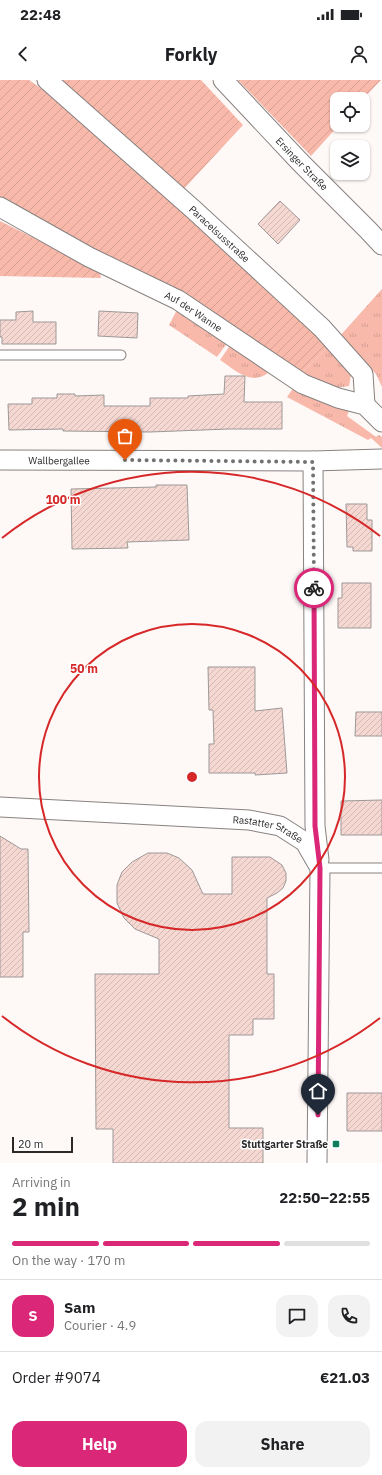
<!DOCTYPE html>
<meta charset="utf-8">
<style>
body{margin:0;font-family:"IBM Plex Sans",sans-serif;background:#f2f2f2;color:#202124;height:100vh;display:flex;flex-direction:column;font-size:15px;white-space:nowrap}
*{box-sizing:border-box;margin:0}
p{font-size:13px;color:#757577}
.icon{flex:none;width:22px;height:22px;fill:none;stroke:currentColor;stroke-width:2;stroke-linecap:round;stroke-linejoin:round}
.map{position:relative;height:1083px;overflow:hidden}
.sheet{display:flex;flex-direction:column;background:#fff;flex:1}
.sheet>*{flex:none}
.fabs{position:absolute;left:330px;top:12px;display:grid;gap:8px}
.fabs a{display:grid;place-items:center;width:40px;height:40px;border-radius:8px;background:#fff;box-shadow:0 1px 3px #0004;font-size:20px}
.scale{position:absolute;left:12px;bottom:10px;width:61px;box-sizing:border-box;padding-left:4px;border:2px solid #2a2828;border-top:0;font-size:11px;line-height:14px;white-space:nowrap;color:#2a2828;-webkit-text-stroke:3px #fff;paint-order:stroke}
.pin{position:absolute;display:grid;place-items:center;width:34px;height:34px;color:#fff;margin:-41px -17px;border-radius:50% 50% 50% 0;rotate:-45deg;box-shadow:0 0 4px #0007}
.pin .icon{rotate:45deg}
.courier{position:absolute;display:grid;place-items:center;width:40px;height:40px;margin:-20px;border:3px solid #db2777;border-radius:50%;background:#fff;color:#222;box-shadow:0 1px 5px #0007}
.summary em{font-style:normal;font-weight:800}
.summary div{display:flex;flex-direction:column-reverse}
.summary{display:flex;align-items:center;justify-content:space-between;height:68px;padding:0 12px}
h1{font-size:26px;font-weight:800;line-height:30px}
.bar{display:grid;grid-template-columns:repeat(4,1fr);gap:6px 4px;align-content:center;height:48px;padding:0 12px}
.bar i{height:5px;border-radius:3px;background:#e0e0e0}
.bar .selected{background:#db2777}
.bar p{grid-column:span 4}
.line{display:flex;align-items:center;gap:10px;padding:0 12px;border-top:1px solid #e0e0e0}
.line div{flex:1}
.round{display:grid;place-items:center;flex:none;width:42px;height:42px;border-radius:12px;background:#f2f2f2}
.action{display:flex;gap:8px;margin-top:auto;padding:8px 12px}
.action a{flex:1;height:46px;border-radius:12px;background:#db2777;color:#fff;font-size:16px;font-weight:800;line-height:46px;text-align:center}
.action a+a{background:#f2f2f2;color:#202124}
.status{display:flex;justify-content:space-between;align-items:center;height:28px;padding:0 20px;background:#fff;direction:ltr}
.status svg{height:11px;fill:currentColor}
header{display:flex;justify-content:space-between;align-items:center;height:52px;padding:0 12px;background:#fff;font-size:18px;font-weight:800}
.map>svg:first-child{display:block}
.grass{fill:url(#grass-tufts)}
.garden{fill:url(#garden-furrows)}
.building{fill:url(#building-hatch);stroke:#9d9897}
.lines{fill:none;stroke-linecap:round;stroke-linejoin:round}
.service-casing{stroke:#878280;stroke-width:11}
.minor-casing{stroke:#878280;stroke-width:21}
.service{stroke:#fff;stroke-width:9}
.minor{stroke:#fff;stroke-width:19}
.done{stroke:#747170;stroke-width:4;stroke-dasharray:0 7.2}
.route{stroke:#db2777;stroke-width:5}
.ring{fill:none;stroke:#d62828;stroke-width:2}
.poi-dot{fill:#107e5a;stroke:#fff;stroke-width:1.5}
.labels{text-anchor:middle;stroke-width:3;stroke-linejoin:round;paint-order:stroke}
.street-label{font-size:10px;fill:#2a2828;stroke:#fff}
.poi-label{font-size:10px;font-weight:bold;fill:#2a2828;stroke:#fff;text-anchor:end}
.centre{fill:#d62828;stroke:#fff;stroke-width:2}
.ring-label{font-size:12px;text-anchor:middle;font-weight:bold;fill:#d62828;stroke:#fff;stroke-width:3;stroke-linejoin:round;paint-order:stroke}
</style>
<div class="status"><b>22:48</b><svg viewBox="0 0 49 12"><path d="M0 12V9h3v3zM5 12V6h3v6zM10 12V3h3v9zM15 12V0h3v12zM26 1h20v11H26zM47 4h2v5h-2z"/></svg></div>
<header><svg class="icon" aria-label="back" viewBox="0 0 24 24"><path d="M15 5l-7 7 7 7"/></svg>Forkly<svg class="icon" aria-label="person" viewBox="0 0 24 24"><circle cx="12" cy="8" r="4"/><path d="M4 21q1-7 8-7t8 7"/></svg></header>
<div class="map">
<svg width="382" height="1083" viewBox="0 0 382 1083">
<defs>
<pattern id="grass-tufts" width="24" height="20" patternUnits="userSpaceOnUse"><rect width="24" height="20" fill="#f8b9ab"/><path d="M3 7l-1-3M5 7V3M7 7l1-3M15 17l-1-3M17 17v-4M19 17l1-3" fill="none" stroke="#d59f93"/></pattern>
<pattern id="garden-furrows" width="10" height="10" patternUnits="userSpaceOnUse"><rect width="10" height="10" fill="#f8b9ab"/><path d="M-1 1l2-2M0 10L10 0M9 11l2-2" fill="none" stroke="#d59f93"/></pattern>
<pattern id="building-hatch" width="6" height="6" patternUnits="userSpaceOnUse"><rect width="6" height="6" fill="#f5d8d2"/><path d="M-1 1l2-2M0 6l6-6M5 7l2-2" fill="none" stroke="#d2b9b4"/></pattern>
</defs>
<rect width="100%" height="100%" fill="#fef8f7"/>
<path class="grass" d="M382,209V307L376,294L339,257Z
M179,226L228,262L217,277L169,245Z
M231,264L269,292C252,307 235,290 220,280Z
M330,265L351,294L349,306L330,309L298,297Z
M294,307L334,323L349,331L347,336L376,357L379,355L382,357V368L371,358L368,360L287,317Z"/>
<path class="garden" d="M0,0H29L52,16L330,265L298,297L0,122Z
M53,0H201L243,45L181,112Z
M238,0H381L363,19H337V45H339L311,76Z
M0,141L100,191L101,198L0,196Z"/>
<path class="building" d="M280,121L300,140L278,164L258,144Z
M33,231V242H56V264H2V257H0V240H16V232Z
M99,231L138,233L137,258L98,256Z
M225,296H245L244,322H282V349H229L150,352L63,351V349L9,350L8,324H32V318H57V314H75V316L104,315V326H150V318H188V316L224,314Z
M156,405H187L189,460L127,462L128,468L72,469L71,409L156,407Z
M346,424H367V440H372V471H353V467H347Z
M342,503H371V548H338V518H342Z
M208,587H255V631L282,628L287,693L255,695V693H209V664H214L213,630H209Z
M356,632H382V656H355Z
M382,720V755H341V721Z
M0,756L21,769H28L29,852H23V897H0Z
M148,773H167L179,778L192,790L203,814H232V777H270L282,785L286,793V801L283,808L277,813L267,818V894H274V939H253V955H229V1048H263V1083H113V1049H96L95,894H159V859L135,849L124,838L117,823V805L122,792L132,782Z
M347,1013H382V1051H347Z"/>
<g class="lines">
<defs>
<path id="service" d="M0,275H121
M320,788H382"/>
<g id="minor">
<path id="s1" d="M47,0L194,130L322,248L363,294L365,325"/>
<path id="s2" d="M223,0L300,82L368,150L382,165"/>
<path id="s3" d="M0,127L89,177L178,220L303,304L338,318L365,325L382,342"/>
<path id="s4" d="M0,380L313,381L382,379"/>
<path d="M313,381L315,746L319,780"/>
<path id="s5" d="M0,727L249,740L280,746L305,762L320,788L317,1083"/>
</g>
</defs>
<use href="#service" class="service-casing"/>
<use href="#minor" class="minor-casing"/>
<use href="#service" class="service"/>
<use href="#minor" class="minor"/>
</g>
<g class="lines">
<path class="done" d="M125,380L313,382L314,508"/>
<path class="route" d="M314,508L315,746L320,788L318,1035"/>
</g>
<g class="ring">
<circle cx="192" cy="697" r="153"/>
<path d="M380 938A306 306 0 0 1 2 936M2 458A306 306 0 0 1 380 456"/>
</g>
<rect class="poi-dot" x="332" y="1060" width="8" height="8" rx="2"/>
<g class="labels">
<g class="street-label">
<text dy="4" stroke="none"><textPath href="#s2" startOffset="115">Ersinger Straße</textPath></text>
<text dy="4" stroke="none"><textPath href="#s1" startOffset="231">Paracelsusstraße</textPath></text>
<text dy="4" stroke="none"><textPath href="#s3" startOffset="220">Auf der Wanne</textPath></text>
<text dy="4" stroke="none"><textPath href="#s4" startOffset="59">Wallbergallee</textPath></text>
<text dy="4" stroke="none"><textPath href="#s5" startOffset="270">Rastatter Straße</textPath></text>
</g>
<g class="poi-label">
<text x="328" y="1068">Stuttgarter Straße</text>
</g>
</g>
<circle cx="192" cy="697" r="6" class="centre"/>
<g class="ring-label">
<text x="63" y="424">100 m</text>
<text x="84" y="593">50 m</text>
</g>
</svg>
<div class="fabs">
<a><svg class="icon" aria-label="locate" viewBox="0 0 24 24"><circle cx="12" cy="12" r="6"/><path d="M12 2v4M12 18v4M2 12h4M18 12h4"/></svg></a>
<a><svg class="icon" aria-label="layers" viewBox="0 0 24 24"><path d="M12 4l9 5-9 5-9-5zM3 14l9 5 9-5"/></svg></a>
</div>
<div class="scale">20 m</div>
<div class="pin" style="left:125px;top:380px;background:#ea580c"><svg class="icon" aria-label="bag" viewBox="0 0 24 24"><path d="M5 8h14l-1 12H6zM9 8a3 3 0 0 1 6 0"/></svg></div>
<div class="pin" style="left:318px;top:1035px;background:#1f2937"><svg class="icon" aria-label="home" viewBox="0 0 24 24"><path d="M3 11l9-7 9 7M6 9v11h12V9"/></svg></div>
<div class="courier" style="left:314px;top:508px"><svg class="icon" aria-label="bike" viewBox="0 0 24 24"><circle cx="6" cy="16" r="4"/><circle cx="18" cy="16" r="4"/><path d="M6 16l4-8h5l3 8M10 8l3 8H6M13 5h3"/></svg></div>
</div>
<section class="sheet">
<div class="summary"><div><h1>2 min</h1><p>Arriving in</p></div><em>22:50–22:55</em></div>
<div class="bar"><i class="selected"></i><i class="selected"></i><i class="selected"></i><i></i><p>On the way · 170 m</p></div>
<div class="line" style="height:72px"><b class="round" style="background:#db2777;color:#fff">S</b><div><b>Sam</b><p>Courier · 4.9</p></div><a class="round"><svg class="icon" aria-label="chat" viewBox="0 0 24 24"><path d="M4 5h16v11H9l-5 4z"/></svg></a><a class="round"><svg class="icon" aria-label="phone" viewBox="0 0 24 24"><path d="M5 4h4l2 5-3 2q2 4 5 5l2-3 5 2v4C11 20 4 13 5 4z"/></svg></a></div>
<div class="line" style="height:52px"><div>Order #9074</div><b>€21.03</b></div>
<div class="action"><a>Help</a><a>Share</a></div>
</section>
